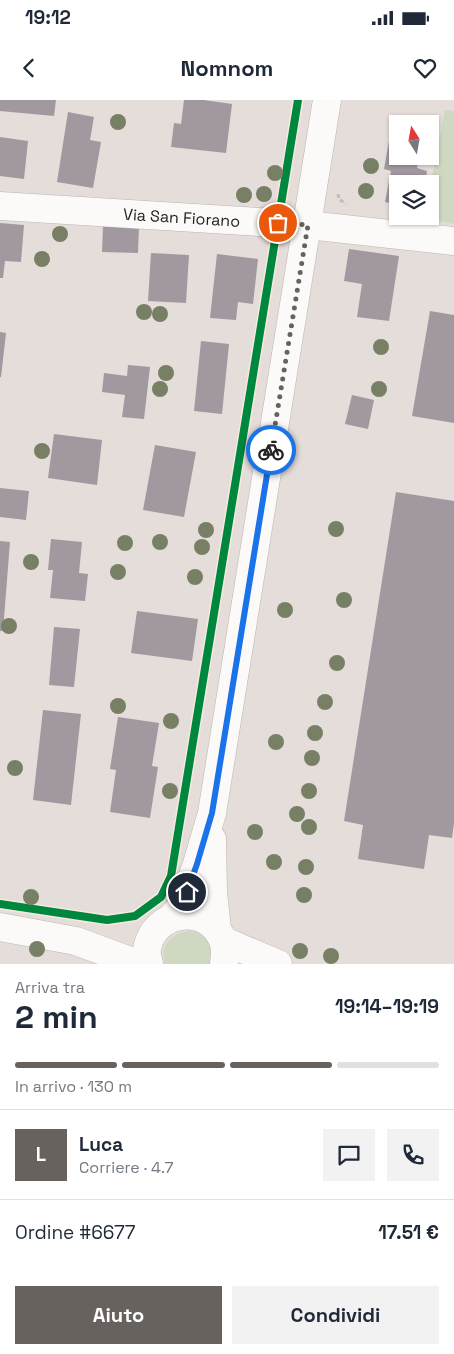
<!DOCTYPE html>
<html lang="it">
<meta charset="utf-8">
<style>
body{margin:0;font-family:"Space Grotesk",sans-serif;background:#f2f2f3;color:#1f2937;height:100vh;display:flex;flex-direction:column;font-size:19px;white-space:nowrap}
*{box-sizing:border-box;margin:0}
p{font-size:16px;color:#747a83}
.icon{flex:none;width:28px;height:28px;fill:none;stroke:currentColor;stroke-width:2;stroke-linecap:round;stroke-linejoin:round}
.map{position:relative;height:864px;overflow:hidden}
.drawer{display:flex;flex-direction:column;background:#fff;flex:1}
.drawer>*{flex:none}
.needle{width:32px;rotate:349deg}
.controls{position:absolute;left:389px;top:15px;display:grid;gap:10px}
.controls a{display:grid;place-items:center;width:50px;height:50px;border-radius:0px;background:#fff;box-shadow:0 1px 4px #0004;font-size:25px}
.pin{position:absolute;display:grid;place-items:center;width:42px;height:42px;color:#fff;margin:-21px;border:2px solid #fff;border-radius:50%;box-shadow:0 1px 5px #0007}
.courier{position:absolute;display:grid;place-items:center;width:50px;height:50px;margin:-25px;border:4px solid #1a73e8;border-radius:50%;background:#fff;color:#222;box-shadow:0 1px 6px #0007}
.summary em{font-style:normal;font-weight:800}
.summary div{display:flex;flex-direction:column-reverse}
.summary{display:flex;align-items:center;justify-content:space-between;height:85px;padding:0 15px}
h1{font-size:32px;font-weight:800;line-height:38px}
.bar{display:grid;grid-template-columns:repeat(4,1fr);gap:8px 5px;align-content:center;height:60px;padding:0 15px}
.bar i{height:6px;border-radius:4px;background:#e0e1e3}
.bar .selected{background:#68625f}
.bar p{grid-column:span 4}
.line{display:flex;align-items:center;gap:12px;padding:0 15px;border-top:1px solid #e0e1e3}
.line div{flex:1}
.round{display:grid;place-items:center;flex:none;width:52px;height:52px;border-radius:0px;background:#f2f2f3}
.primary-button{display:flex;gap:10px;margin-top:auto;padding:10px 15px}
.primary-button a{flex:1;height:58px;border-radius:0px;background:#68625f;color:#fff;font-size:20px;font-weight:800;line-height:58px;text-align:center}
.primary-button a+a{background:#f2f2f3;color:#1f2937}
.status{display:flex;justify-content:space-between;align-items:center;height:35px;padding:0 25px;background:#fff;direction:ltr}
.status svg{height:14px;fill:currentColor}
header{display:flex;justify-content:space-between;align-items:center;height:65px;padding:0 15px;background:#fff;font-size:22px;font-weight:800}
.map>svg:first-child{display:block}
.green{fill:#cfd8c0}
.building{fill:#a298a0}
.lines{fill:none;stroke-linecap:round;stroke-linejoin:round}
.minor-casing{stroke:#bbb5b1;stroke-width:29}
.path{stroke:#c0bebc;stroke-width:3;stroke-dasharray:4 2.5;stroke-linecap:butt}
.minor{stroke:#fbfaf9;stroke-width:28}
.cycleway-casing{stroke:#f7e9e1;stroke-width:11}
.cycleway{stroke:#00873e;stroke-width:8}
.tree{fill:#778065}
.done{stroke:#68625f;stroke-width:5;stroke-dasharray:0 9}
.route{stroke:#1a73e8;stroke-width:6}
.labels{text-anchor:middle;stroke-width:5;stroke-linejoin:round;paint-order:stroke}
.street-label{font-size:16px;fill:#25201d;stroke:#f7e9e1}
</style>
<div class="status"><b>19:12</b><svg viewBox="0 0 49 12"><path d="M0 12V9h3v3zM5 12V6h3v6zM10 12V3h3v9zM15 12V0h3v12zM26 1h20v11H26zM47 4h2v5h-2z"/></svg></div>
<header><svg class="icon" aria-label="back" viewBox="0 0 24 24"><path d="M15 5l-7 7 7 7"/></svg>Nomnom<svg class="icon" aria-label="heart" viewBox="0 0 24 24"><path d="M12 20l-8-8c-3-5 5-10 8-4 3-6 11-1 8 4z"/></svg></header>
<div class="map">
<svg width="454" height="864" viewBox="0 0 454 864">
<rect width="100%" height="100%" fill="#e5ddd9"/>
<path class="green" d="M445,10L454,11V124L424,118L425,116H430V88Z
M190,831C211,836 211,845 212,864H165C159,845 172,833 190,831Z"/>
<path class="building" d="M0,0H56L54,16L0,11Z
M184,0H204L232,4L226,53L171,47L174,23L181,24Z
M68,12L94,17L90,40L101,42L93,88L57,82Z
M391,30L398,32V56H419L417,68L427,71L425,84H398V105L385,102L391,71L384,69Z
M0,37L28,41L24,79L0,76Z
M0,123L24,125L21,162L5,161L3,178H0Z
M103,126L139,127L138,153L102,152Z
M349,149L399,156L389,221L357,217L362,184L344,181Z
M151,153L189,155L186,203L148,201Z
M217,154L258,159L253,204L238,202L236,220L210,218Z
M430,211L454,215V323L412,316Z
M0,232L6,233L1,277H0Z
M201,241L229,244L222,314L194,311Z
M128,265L150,267L144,319L122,317L125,295L102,292L104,273L127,276Z
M352,295L374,300L368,329L345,324Z
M54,334L102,340L97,385L48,378Z
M155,345L196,352L184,417L143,410Z
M0,388L29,391L26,420L0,417Z
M396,392L454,401V723L452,738L429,735L424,769L358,759L363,725L344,721Z
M51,439L82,442L79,473L88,474L85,501L50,498L53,470H48Z
M0,441L10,442L3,531H0Z
M137,511L198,519L192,561L131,553Z
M54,527L80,529L74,587L49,585Z
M43,610L81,614L71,705L33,700Z
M118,617L159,623L152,666L158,667L150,718L110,712L116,670L110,669Z"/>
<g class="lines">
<defs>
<g id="minor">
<path id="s1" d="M0,106L308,125L454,141"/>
<path d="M212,739L213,792L217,829"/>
<path d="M171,818L182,806L197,764L212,713L327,0"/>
<path d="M0,827L76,841L138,864"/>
<path d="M224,841L278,864"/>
<path d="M149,864C148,859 146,853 147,849C154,809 209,803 223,841C226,848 225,856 224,864"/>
</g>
</defs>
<use href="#minor" class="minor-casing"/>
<path class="path" d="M338,94L339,99L346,104"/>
<use href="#minor" class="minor"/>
<defs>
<path id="cycleway" d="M0,804L107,820L135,816L161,797L171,776L298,0"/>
</defs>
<use href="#cycleway" class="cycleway-casing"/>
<use href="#cycleway" class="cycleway"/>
</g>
<g class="tree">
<circle cx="118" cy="22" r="8"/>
<circle cx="371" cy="66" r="8"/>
<circle cx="275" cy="73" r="8"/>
<circle cx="366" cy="91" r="8"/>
<circle cx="264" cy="94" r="8"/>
<circle cx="244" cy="95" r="8"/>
<circle cx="60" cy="134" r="8"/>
<circle cx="42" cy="159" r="8"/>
<circle cx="144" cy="212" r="8"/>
<circle cx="160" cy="214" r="8"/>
<circle cx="381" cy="247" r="8"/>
<circle cx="166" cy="273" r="8"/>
<circle cx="160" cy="289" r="8"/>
<circle cx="379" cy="289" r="8"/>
<circle cx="42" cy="351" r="8"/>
<circle cx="336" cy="429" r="8"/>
<circle cx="206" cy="430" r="8"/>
<circle cx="160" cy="442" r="8"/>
<circle cx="125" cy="443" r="8"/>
<circle cx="202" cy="447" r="8"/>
<circle cx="31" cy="462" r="8"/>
<circle cx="118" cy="472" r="8"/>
<circle cx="195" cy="477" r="8"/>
<circle cx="344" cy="500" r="8"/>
<circle cx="285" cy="510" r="8"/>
<circle cx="9" cy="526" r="8"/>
<circle cx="337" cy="563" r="8"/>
<circle cx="325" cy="602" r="8"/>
<circle cx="118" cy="606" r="8"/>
<circle cx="171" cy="621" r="8"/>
<circle cx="315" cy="633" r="8"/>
<circle cx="276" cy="642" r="8"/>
<circle cx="312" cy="658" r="8"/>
<circle cx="15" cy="668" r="8"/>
<circle cx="170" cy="691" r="8"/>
<circle cx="309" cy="691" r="8"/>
<circle cx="297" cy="714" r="8"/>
<circle cx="309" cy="727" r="8"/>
<circle cx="255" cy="732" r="8"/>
<circle cx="274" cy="762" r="8"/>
<circle cx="306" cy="767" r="8"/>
<circle cx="304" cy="795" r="8"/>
<circle cx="31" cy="797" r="8"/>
<circle cx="37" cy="849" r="8"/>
<circle cx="300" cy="851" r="8"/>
<circle cx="331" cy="856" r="8"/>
</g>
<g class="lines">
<path class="done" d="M271,350L308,125L278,123"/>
<path class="route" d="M187,792L197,764L212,713L271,350"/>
</g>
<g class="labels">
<g class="street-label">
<text dy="6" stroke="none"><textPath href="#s1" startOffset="182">Via San Fiorano</textPath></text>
</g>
</g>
</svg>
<div class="controls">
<a><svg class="needle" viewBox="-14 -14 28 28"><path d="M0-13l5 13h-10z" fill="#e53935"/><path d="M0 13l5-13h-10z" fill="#747a83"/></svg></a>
<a><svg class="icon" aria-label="layers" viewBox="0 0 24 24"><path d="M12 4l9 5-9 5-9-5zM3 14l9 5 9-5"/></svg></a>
</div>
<div class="pin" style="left:278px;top:123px;background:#ea580c"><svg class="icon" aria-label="bag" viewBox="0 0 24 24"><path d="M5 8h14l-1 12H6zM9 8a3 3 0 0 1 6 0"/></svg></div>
<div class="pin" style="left:187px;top:792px;background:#1f2937"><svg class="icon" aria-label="home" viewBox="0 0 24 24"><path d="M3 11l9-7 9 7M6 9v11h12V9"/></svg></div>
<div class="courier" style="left:271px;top:350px"><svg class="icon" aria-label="bike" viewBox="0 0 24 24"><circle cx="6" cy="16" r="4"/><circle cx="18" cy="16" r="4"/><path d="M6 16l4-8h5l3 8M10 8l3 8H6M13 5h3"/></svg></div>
</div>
<section class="drawer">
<div class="summary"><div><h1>2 min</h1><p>Arriva tra</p></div><em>19:14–19:19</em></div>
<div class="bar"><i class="selected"></i><i class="selected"></i><i class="selected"></i><i></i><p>In arrivo · 130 m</p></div>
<div class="line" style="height:90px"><b class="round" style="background:#68625f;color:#fff">L</b><div><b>Luca</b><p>Corriere · 4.7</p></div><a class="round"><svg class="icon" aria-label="chat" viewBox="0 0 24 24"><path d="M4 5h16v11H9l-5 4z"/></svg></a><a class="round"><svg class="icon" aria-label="phone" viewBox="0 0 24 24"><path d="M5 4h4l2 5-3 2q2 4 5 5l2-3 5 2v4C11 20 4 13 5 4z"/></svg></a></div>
<div class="line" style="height:65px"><div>Ordine #6677</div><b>17.51 €</b></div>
<div class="primary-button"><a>Aiuto</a><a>Condividi</a></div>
</section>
